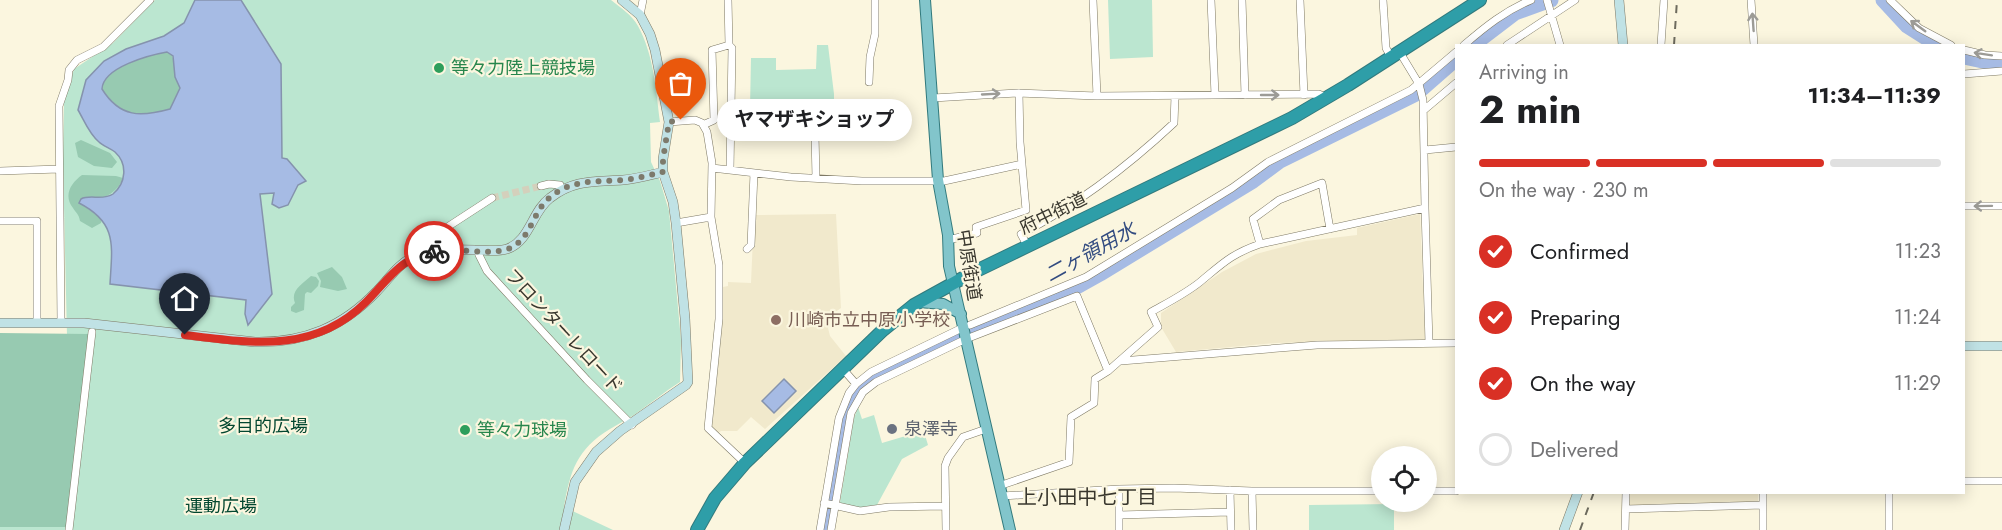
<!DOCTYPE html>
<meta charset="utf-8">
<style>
body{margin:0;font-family:Jost,"Noto Sans JP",sans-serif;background:#f2f2f2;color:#202124;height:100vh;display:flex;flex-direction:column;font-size:22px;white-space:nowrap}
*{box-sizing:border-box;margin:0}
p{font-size:20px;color:#757577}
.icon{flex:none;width:33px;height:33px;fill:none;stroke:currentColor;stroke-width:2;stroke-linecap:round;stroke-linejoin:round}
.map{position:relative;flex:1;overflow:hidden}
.sheet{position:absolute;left:1455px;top:44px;width:510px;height:450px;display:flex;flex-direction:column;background:#fff;border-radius:0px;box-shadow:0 3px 15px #0003}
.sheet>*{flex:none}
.fabs{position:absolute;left:1371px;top:446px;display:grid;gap:12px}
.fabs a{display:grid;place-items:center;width:66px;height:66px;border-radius:50%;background:#fff;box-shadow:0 3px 15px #0003;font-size:30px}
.pin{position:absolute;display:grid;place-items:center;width:51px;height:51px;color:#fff;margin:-62px -26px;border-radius:50% 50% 50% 0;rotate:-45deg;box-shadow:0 0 6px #0007}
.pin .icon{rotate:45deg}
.courier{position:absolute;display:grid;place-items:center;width:60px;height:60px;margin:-30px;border:4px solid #d93025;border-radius:50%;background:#fff;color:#222;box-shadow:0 2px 8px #0007}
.bubble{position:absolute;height:42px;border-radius:21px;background:#fff;box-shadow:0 3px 15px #0003;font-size:20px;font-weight:700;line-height:42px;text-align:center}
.headline em{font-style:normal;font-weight:700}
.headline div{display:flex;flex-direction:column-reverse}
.headline{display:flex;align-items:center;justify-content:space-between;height:102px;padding:0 24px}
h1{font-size:39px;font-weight:700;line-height:45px}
.bar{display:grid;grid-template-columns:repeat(4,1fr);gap:9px 6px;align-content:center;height:72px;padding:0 24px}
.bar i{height:8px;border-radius:4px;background:#e0e0e0}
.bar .active{background:#d93025}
.bar p{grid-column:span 4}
ol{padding:0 24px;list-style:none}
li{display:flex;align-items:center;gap:18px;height:66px}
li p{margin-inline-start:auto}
li .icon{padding:6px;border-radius:50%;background:#d93025;color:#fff;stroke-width:4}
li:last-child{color:#757577}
li i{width:33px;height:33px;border:3px solid #e0e0e0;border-radius:50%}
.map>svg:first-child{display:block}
.built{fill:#f1e9cc}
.green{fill:#bbe6d0}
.forest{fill:#97cab1}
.water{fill:#a6bbe4;stroke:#8593ad;stroke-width:1.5;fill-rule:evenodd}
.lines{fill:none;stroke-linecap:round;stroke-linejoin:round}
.river{stroke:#a6bbe4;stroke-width:15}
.street-tunnel{stroke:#d4d0bc;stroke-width:7;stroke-dasharray:7 3.5;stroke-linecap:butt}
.street-casing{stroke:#7e7965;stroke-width:8}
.secondary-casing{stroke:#7e7965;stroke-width:10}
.primary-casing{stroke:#327a7d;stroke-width:12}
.highway-casing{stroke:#327a7d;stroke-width:14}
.street{stroke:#fff;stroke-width:7}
.secondary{stroke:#c0e2e5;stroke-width:9}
.primary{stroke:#82c5cb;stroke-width:10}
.highway{stroke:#2e9ea8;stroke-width:12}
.rail{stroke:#6d6b5e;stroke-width:2;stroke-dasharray:8 8;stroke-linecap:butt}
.oneway{stroke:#9c9b96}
.done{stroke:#7d7a6c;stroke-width:6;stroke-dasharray:0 10.8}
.route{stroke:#d93025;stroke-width:8}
.leisure-dot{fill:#2e9e5b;stroke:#fbf6df;stroke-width:2}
.education-dot{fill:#8d6e63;stroke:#fbf6df;stroke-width:2}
.worship-dot{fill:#6b7280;stroke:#fbf6df;stroke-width:2}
.labels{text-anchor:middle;stroke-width:4.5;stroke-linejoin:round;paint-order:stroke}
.leisure-label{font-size:18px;fill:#27864d;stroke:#fbf6df;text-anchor:start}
.street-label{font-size:18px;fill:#39372e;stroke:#fbf6df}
.education-label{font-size:18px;fill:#785e54;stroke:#fbf6df;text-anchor:start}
.park-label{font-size:18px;fill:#024730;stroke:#fbf6df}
.worship-label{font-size:18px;fill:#5b616d;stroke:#fbf6df;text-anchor:start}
.water-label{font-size:20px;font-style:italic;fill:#324b80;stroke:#fbf6df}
.neighbourhood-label{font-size:20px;fill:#39372e;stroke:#fbf6df}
</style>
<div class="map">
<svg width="2002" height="530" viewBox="0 0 2002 530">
<rect width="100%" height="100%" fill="#fbf6df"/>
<path class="built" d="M836,214L841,308L831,315L828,328L830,336L846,356L765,429L751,417L737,431H721L717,434L712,427L721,335L723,287L728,286V282L751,283L754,215Z
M1420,214L1425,339L1275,343L1176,352L1161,327V313L1222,272L1256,254L1306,241L1357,235V228Z
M1630,492H1758V501L1755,504L1630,506Z"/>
<path class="green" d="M155,0H611C621,8 632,15 638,26C654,55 656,91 660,122L650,123L651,162L660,181L669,211L681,340L680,382C664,392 650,404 634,415C626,420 618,424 610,429C577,449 570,471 564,507L613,530H0V335L67,336L63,164L64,102L74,69L113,43Z
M1108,0H1152L1153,57L1110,59Z
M817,45H828L834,94V132L772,130L773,113H764V108H750L751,58H776V70L816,69Z
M858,407L862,419L874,415L882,443L909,435L908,431L917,428L919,433L924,432L928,445L902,459L877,505L861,508L841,504L840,502L854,418Z
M1394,504V530H1309V505Z"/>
<path class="forest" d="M167,52L172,55L180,88L170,109C139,118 122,117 102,89C104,67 149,54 167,52Z
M81,140L110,153L117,162L112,168L94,166L78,157L75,143Z
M82,175L116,176L123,178C115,198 98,199 80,203L102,219L101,223L92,228L80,221C79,214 76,213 73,208C63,195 71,183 82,175Z
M332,267L342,277L347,289L338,291L320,287L321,281L317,273Z
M311,276L316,277L319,281L318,286L311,293L307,292L305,294L304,310L296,313L291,311V307L295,303C290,291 302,284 311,276Z
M0,333L89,334L66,527H0Z"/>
<path class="water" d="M195,0H241L281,64L282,158L287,159L306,181L298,185L288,205L279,208L272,204L274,193L260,194L272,294L248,325L245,314L246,300L110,284C112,246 118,223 79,203L81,199C90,194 103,201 113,194C126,183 128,164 115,152C110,148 103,146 99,142C89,134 84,120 78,110L86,80L104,61L126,49L164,36L184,23ZM167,52L173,56L175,77L180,88L170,109C141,117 120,118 102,89C103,67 150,55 167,52Z
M784,379L796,391L774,413L762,401Z"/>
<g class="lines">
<path class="river" d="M1883,0L1907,26L1937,45
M1473,45L1515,13L1551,0
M1964,57L1987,62L2002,63
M825,530L845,417L853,397L870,380L975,328L1066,293L1100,274L1253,181L1280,161L1416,94L1456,59"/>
<path class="street-tunnel" d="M492,198L541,186"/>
<defs>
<path id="street" d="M1093,0L1097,96
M1211,0L1215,95
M1242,0L1245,95
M1300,0L1304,95
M1383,0L1386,48L1391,57
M1547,0L1560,45
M1751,0L1754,45
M1890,0L1919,28L1951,45
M640,15L643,0
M729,45L732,48L730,170
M1464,45C1486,26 1505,11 1531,0
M1507,45L1575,0
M1661,45L1664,0
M1964,50L1985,55L2002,56
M1964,74L2002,71
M869,82L870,57L875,34V0
M933,98L1017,93L1097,96L1319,94L1326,98
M731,104H748V132L815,134L816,178
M1424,110L1456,83
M669,122L695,120L702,123L707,132L712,163L711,217L719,265V319L708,428L745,463
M703,125L714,120L712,50L729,45L728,0
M1425,150L1456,147
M712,168L791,177L862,181H944L1022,164
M0,171L59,169
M541,186L549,184L560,185
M1964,206H2002
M1425,208L1429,343
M0,221H37V323
M676,223L711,217
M449,226L492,198
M948,240L977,233L976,227L1026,210L1020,142L1019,93
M1260,244L1253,219L1279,200L1322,183L1330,229
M1027,245L1021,234C1077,205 1128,166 1174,123L1175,96
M747,249L751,245L754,173
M479,255L487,271L587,380L632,425
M61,322L59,106L68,80L69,70L77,60L103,47L150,0
M970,325L1086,277L1232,188L1268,162L1411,90L1456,52
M1121,361L1317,345L1456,343
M842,368L856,384
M1964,481H2002
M999,486L1069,462L1071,417L1094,403L1095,379L1108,371L1158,327L1151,312C1167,303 1185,294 1200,282C1222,264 1231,254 1260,244L1425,208L1423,100L1419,84L1399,51
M1119,489V530
M1230,490L1231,530
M1252,491L1253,530
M1426,491H1456
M1002,496L1119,489L1174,488L1252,491H1382
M824,503L860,511L889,507L944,506
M1626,509L1763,505
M1119,515L1230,512
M69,530L92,332
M820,530L839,418L849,393L856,384L871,372L964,327
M831,530L851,413L863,392L876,382L966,339L1077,296L1108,371
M946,530L945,466L948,458L963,437L986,429
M1625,530L1626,492
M1763,530V492
M1889,530V492"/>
<path id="secondary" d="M1619,0L1623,45
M0,323H84L255,342C304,343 343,327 377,291C388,280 398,264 413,257C432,249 455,249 475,250C486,250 497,252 507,249C530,241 532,211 550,198C574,179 595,182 623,180C637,179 650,175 663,172
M1964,346H2002
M564,530L575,482L596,452L620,431L686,385L688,382L685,318L676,223L673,202L663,172V159L669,122L655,50L650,34L640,15L622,0
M1564,530L1578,492"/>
<path id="primary" d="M925,0L938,180L948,235L949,266L1010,530
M919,302L943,304L961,314"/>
<path id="highway" d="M697,530L715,498L745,463L883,330L914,305L972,273L1292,118L1348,85L1480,0"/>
</defs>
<use href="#street" class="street-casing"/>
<use href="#secondary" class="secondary-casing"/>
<use href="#primary" class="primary-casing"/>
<use href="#highway" class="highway-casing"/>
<use href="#street" class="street"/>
<use href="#secondary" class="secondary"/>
<use href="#primary" class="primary"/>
<use href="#highway" class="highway"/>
<path class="rail" d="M1674,45L1677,0
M1580,530L1594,492"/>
</g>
<defs><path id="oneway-shaft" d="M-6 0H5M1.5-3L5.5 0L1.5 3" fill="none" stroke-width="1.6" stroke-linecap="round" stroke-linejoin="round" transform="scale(1.5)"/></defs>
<g class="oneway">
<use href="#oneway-shaft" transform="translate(1753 22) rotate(-94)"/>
<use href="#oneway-shaft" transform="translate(1918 26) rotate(-144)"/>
<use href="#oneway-shaft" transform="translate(1983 54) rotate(-171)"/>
<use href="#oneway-shaft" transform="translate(991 94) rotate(-3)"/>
<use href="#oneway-shaft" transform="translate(1270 95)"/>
<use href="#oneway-shaft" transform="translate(1983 206) rotate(179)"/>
</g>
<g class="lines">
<path class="done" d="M434,251C456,247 488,256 508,249C530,241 532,214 548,199C570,179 595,182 622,180C636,179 650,175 663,172V159L669,122L681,120"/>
<path class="route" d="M185,335C251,343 314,354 366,302C388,280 401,257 434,251"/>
</g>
<g class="leisure-dot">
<circle cx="439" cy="68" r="6"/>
<circle cx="465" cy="430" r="6"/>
</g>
<circle class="education-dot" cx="776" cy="320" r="6"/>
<circle class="worship-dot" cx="892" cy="429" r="6"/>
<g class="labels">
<g class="leisure-label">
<text x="451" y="74">等々力陸上競技場</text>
<text x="477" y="436">等々力球場</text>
</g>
<g class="street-label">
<text transform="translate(1053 213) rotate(-26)" y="6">府中街道</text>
<text transform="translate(969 265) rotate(81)" y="6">中原街道</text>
<text transform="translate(564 331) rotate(47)" y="6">フロンターレロード</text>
</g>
<g class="education-label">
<text x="788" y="326">川崎市立中原小学校</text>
</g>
<g class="park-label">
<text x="263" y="432">多目的広場</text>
<text x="221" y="512">運動広場</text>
</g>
<g class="worship-label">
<text x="904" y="435">泉澤寺</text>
</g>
<g class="water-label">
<text transform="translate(1090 252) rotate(-29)" y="7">二ヶ領用水</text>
</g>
<g class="neighbourhood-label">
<text x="1087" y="504">上小田中七丁目</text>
</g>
</g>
</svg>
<div class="fabs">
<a><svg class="icon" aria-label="locate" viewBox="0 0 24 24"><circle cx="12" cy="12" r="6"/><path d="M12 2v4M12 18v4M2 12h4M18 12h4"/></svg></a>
</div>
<div class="pin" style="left:681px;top:120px;background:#ea580c"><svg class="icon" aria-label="bag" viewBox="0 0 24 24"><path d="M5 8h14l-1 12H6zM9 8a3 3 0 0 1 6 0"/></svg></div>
<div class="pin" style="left:185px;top:335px;background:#1f2937"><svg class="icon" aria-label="home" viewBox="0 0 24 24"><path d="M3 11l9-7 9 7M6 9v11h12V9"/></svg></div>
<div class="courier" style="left:434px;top:251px"><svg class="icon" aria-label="bike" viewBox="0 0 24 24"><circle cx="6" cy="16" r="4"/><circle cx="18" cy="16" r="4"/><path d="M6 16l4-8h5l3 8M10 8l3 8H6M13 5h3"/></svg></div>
<div class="bubble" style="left:717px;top:99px;width:195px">ヤマザキショップ</div>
<section class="sheet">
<div class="headline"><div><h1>2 min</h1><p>Arriving in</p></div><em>11:34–11:39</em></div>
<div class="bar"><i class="active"></i><i class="active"></i><i class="active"></i><i></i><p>On the way · 230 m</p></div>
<ol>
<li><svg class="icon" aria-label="check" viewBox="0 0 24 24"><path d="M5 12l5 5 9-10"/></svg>Confirmed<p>11:23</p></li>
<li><svg class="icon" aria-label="check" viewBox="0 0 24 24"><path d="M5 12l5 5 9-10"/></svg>Preparing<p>11:24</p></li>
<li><svg class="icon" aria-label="check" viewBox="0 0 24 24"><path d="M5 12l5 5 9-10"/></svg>On the way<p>11:29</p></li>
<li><i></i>Delivered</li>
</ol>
</section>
</div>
